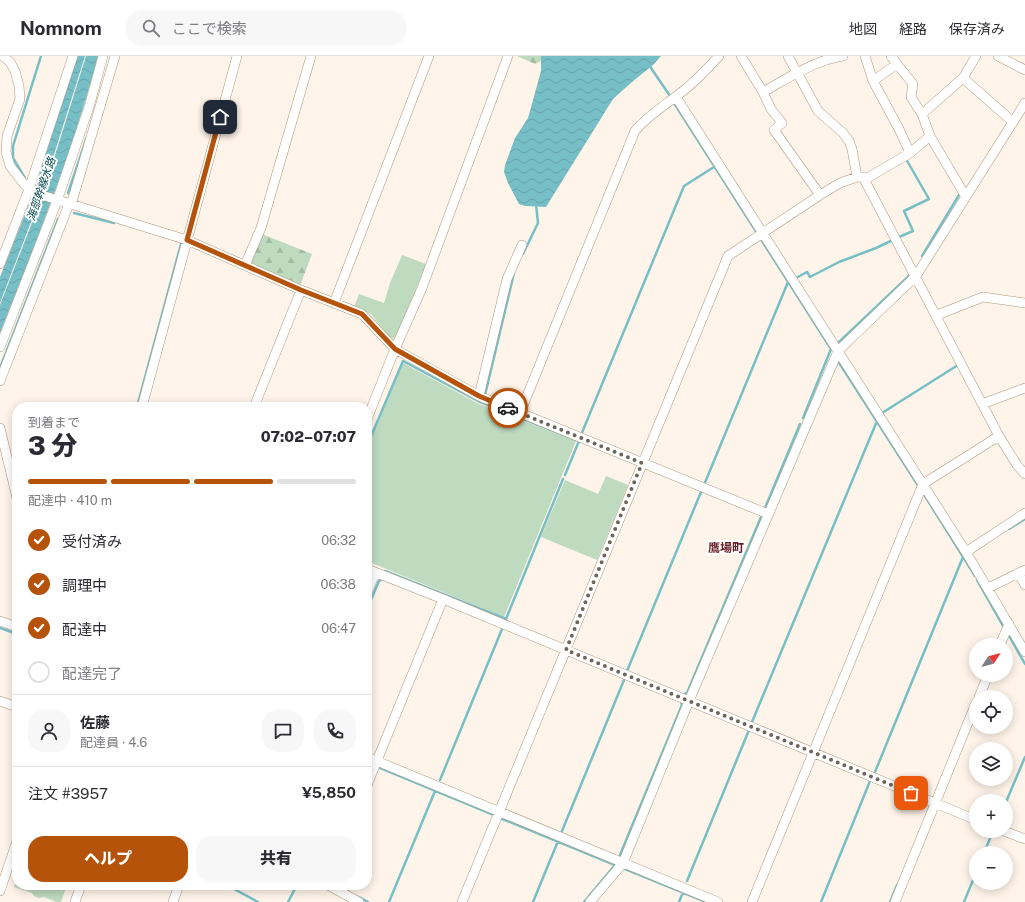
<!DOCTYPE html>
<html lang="ja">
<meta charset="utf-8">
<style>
body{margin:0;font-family:"Public Sans","Noto Sans JP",sans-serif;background:#f7f7f7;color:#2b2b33;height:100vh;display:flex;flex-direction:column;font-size:15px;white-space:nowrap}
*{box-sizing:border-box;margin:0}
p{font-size:13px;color:#7c7c81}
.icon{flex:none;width:22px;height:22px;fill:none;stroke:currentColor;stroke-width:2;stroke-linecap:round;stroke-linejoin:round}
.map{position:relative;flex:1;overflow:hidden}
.side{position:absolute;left:12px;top:346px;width:360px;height:488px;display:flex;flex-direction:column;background:#fff;border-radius:16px;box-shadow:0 2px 10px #0003}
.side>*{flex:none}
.needle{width:26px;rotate:54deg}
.fabs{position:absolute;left:969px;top:582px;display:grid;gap:8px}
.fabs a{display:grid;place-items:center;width:44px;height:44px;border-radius:50%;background:#fff;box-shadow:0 2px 10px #0003;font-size:20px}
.pin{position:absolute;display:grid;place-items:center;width:34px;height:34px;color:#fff;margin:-17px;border-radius:8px;box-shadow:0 2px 6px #0006}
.courier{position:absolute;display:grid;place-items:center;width:40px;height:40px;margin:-20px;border:3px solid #b45309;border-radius:50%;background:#fff;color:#222;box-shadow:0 1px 5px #0007}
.headline em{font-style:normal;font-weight:800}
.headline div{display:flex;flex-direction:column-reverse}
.headline{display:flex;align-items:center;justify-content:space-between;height:68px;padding:0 16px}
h1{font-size:26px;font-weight:800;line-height:30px}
.bar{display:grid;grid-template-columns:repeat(4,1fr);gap:6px 4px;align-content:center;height:48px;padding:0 16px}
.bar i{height:5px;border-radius:3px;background:#e1e1e2}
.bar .current{background:#b45309}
.bar p{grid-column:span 4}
.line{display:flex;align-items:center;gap:10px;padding:0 16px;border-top:1px solid #e1e1e2}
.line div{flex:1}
.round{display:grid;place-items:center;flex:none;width:42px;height:42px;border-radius:16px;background:#f7f7f7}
ol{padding:0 16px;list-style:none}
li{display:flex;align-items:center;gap:12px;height:44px}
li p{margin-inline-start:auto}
li .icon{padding:4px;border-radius:50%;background:#b45309;color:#fff;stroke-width:4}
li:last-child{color:#7c7c81}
li i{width:22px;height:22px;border:2px solid #e1e1e2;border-radius:50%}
.cta{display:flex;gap:8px;margin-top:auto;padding:8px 16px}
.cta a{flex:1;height:46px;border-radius:16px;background:#b45309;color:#fff;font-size:16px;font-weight:800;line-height:46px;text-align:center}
.cta a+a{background:#f7f7f7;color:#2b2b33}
header{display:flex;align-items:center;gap:24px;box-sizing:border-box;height:56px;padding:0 20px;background:#fff;border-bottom:1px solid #e1e1e2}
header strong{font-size:19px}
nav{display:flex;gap:22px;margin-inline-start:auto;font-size:14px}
.search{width:280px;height:36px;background:#f7f7f7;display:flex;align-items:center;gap:10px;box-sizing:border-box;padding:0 14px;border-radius:16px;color:#7c7c81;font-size:15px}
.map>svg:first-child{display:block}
.green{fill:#bedabf}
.forest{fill:url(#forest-firs)}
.water{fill:url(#water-waves)}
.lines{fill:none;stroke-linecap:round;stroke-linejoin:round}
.stream{stroke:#77bfc7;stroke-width:2.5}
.minor-casing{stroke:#ae967b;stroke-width:10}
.minor{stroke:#fff;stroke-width:9}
.done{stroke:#6f655a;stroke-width:4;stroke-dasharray:0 7.2}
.route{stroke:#b45309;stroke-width:5}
.labels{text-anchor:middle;stroke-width:4;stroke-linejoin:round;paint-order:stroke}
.water-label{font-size:11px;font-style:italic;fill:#03484f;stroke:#fff}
.quarter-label{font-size:12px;font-weight:bold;fill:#651f27;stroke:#fff}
</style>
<header>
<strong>Nomnom</strong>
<div class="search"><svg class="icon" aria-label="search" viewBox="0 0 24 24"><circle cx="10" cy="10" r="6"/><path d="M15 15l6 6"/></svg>ここで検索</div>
<nav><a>地図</a><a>経路</a><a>保存済み</a></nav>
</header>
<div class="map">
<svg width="1025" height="846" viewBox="0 0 1025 846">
<defs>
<pattern id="forest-firs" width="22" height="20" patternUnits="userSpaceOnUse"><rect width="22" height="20" fill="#bedabf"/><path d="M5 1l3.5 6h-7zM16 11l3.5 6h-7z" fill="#a3baa3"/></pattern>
<pattern id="water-waves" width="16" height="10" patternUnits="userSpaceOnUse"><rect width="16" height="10" fill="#77bfc7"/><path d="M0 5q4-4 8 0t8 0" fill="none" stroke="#67a3aa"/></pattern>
</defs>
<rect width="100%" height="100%" fill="#fff4e9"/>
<path class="green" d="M402,199L426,208L396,282H390L371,258L354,251L359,238L384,247L390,227Z
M403,307L477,347L576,385L504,561L367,505V393Z
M606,420L628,429L597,504L541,481L565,424L598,438Z
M17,822V829H67L61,846H56L44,841L39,842L34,840L32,837L14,831Z"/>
<path class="forest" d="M517,0H541V5L535,8Z
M262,178L312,198L300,230L253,209L249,205Z"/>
<path class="water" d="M77,0H85L41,140L0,247V221L33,138Z
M86,0H98C73,95 36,186 0,277V249L42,141Z
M541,0H661L653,9L632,26L613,43L546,151L525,150L519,148L508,127L504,116L505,109L515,82L528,62L530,55L541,15Z"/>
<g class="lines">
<path class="stream" d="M649,9L670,40
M674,47L757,177L755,178
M25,122L13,102V90L41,0
M68,137L87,81
M74,157L114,167
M899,181L913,175L904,155L929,143L906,103
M762,185L831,293L803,362
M523,198L538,167L536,148
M922,200L959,139
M796,222L807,216L810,221L839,206L876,192L893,184
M838,287L911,218
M838,305L919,431
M0,312L58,163
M485,339L514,217
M137,351L181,188
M882,357L958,309
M521,362L579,385L565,419
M581,379L684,130L714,111
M367,390L403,305L478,345L516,360
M704,429L788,226
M923,437L975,520
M14,443L17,455
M765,452L800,368
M1009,473L1025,463
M385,515L506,563L563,423
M977,524L1003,570
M367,553L379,525L382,523
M0,572L17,578
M1008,578L1025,608
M627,615L701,436
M684,638L687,637L761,461
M752,666L877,365
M378,711L494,759
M875,716L963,501
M440,724L502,573
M1006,746L1025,701
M500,762L615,809L584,846
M562,775L624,624
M984,797L993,775
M620,799L682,649L681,646
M625,813L706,846
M687,825L749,674
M227,829L258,846
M338,829L349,836
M359,841L368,846
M288,846L297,829
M389,846L435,735
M533,846L558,785
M679,846L683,836
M821,846L870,725
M890,846L897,829
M964,846L976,817"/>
<defs>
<path id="minor" d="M3,0L10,6L15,15L19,30L20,43L7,80L6,96L10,110L24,128L32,136L187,184L301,234L362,258L395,293L479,340L768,458
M741,0L763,36C788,22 815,4 843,0
M788,0L818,55L843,77L849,85L852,93L857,121
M865,0L873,25
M891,0L897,8
M998,0L1025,14
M963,22L1013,66
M676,41L966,496L1025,596
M930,80L966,141
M910,97L899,73L873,25L897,8L913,28L911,41L922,58
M863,121L999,380L1017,409L1025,418
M820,139L840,127L857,121H869L910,97L930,80L922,58L963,22L976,0
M71,149L115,0
M0,208L29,133L73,0
M245,209L261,172L311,0
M334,247L429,0
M937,259L983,241L1025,247
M0,291L57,145L89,51L103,0
M0,325L69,148
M479,340L507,223L522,189
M982,348L1025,332
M142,351L237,0
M254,351L301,234
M520,357L635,75C648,59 667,48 683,35C697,24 708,12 719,0
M367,363L395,293L422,232L508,0
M0,372L17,442
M966,496L1025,457
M367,513L443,543L976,764
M1018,517L1025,529
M988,532L1025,514
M367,537L375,517
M0,565L17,571
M1000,589L1009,568
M979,641L988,619
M0,645L17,651
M367,701L718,846
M367,729L443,543
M1004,775L1025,783
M328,829L359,846
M0,835L17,785
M75,846L81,829
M173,846L179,829
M462,846L728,200L820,139L774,74L782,67L771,53L763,36
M590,846L623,807L689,645L838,295L916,220L1025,47
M752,846L923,428L999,380
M895,846L976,647"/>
</defs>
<use href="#minor" class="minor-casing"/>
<use href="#minor" class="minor"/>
</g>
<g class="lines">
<path class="done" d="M508,352L642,407L566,594L911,737"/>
<path class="route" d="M220,61L187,184L301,234L362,258L395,293L479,340L508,352"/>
</g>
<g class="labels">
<g class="water-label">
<text transform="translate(41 133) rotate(-71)" y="4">海部幹線水路</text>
</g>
<g class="quarter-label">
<text x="726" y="496">鷹場町</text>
</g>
</g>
</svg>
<div class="fabs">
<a><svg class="needle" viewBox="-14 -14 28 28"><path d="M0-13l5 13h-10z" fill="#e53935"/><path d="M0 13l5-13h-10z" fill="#7c7c81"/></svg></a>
<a><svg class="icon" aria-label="locate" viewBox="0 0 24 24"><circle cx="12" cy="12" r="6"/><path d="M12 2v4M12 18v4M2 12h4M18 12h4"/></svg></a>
<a><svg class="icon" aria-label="layers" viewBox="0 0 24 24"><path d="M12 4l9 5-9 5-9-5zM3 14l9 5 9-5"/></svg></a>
<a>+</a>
<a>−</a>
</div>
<div class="pin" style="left:911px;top:737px;background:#ea580c"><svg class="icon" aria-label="bag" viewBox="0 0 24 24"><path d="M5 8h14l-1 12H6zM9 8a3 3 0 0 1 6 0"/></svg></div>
<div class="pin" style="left:220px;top:61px;background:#1f2937"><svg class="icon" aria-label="home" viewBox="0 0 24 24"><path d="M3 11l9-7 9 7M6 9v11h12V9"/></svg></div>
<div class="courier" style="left:508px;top:352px"><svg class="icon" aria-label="car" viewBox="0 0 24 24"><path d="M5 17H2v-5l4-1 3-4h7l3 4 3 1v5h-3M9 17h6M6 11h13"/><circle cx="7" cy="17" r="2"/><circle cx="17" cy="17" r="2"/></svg></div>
<section class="side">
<div class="headline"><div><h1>3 分</h1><p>到着まで</p></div><em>07:02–07:07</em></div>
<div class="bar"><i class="current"></i><i class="current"></i><i class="current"></i><i></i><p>配達中 · 410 m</p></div>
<ol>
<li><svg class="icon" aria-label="check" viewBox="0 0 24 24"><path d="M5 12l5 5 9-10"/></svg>受付済み<p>06:32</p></li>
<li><svg class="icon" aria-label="check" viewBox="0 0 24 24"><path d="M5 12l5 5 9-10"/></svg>調理中<p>06:38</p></li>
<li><svg class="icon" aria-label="check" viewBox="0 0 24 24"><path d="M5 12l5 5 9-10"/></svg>配達中<p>06:47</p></li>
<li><i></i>配達完了</li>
</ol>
<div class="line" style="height:72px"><a class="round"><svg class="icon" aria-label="person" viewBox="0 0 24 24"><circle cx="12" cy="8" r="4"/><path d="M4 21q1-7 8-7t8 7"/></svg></a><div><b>佐藤</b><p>配達員 · 4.6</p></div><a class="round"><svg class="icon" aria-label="chat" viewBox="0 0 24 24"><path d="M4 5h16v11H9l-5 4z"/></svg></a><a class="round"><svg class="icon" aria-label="phone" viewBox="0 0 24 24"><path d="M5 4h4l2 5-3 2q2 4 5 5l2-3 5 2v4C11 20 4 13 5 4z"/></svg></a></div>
<div class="line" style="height:52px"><div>注文 #3957</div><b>¥5,850</b></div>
<div class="cta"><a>ヘルプ</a><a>共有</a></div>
</section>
</div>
